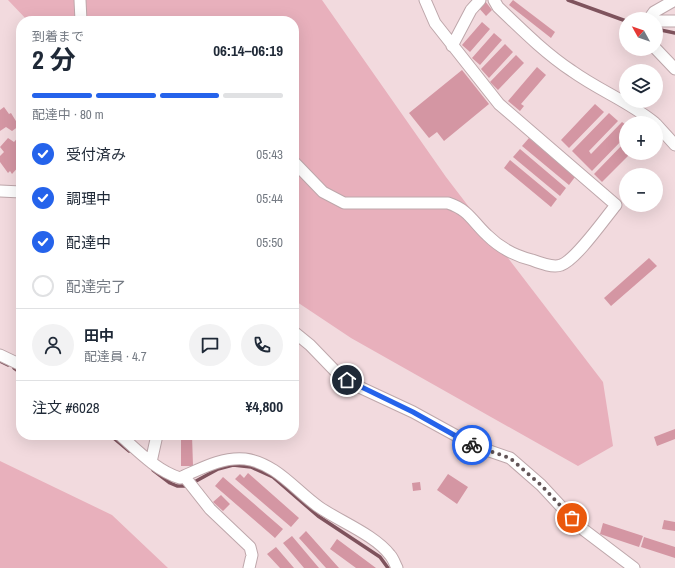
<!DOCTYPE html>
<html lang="ja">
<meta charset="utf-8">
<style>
body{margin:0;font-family:"Archivo Narrow","Noto Sans JP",sans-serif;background:#f2f2f3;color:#1f2937;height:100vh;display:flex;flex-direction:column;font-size:15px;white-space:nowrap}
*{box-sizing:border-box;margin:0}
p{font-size:13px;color:#747a83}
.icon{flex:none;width:22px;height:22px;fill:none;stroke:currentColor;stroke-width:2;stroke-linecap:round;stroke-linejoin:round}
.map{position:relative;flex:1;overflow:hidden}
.sheet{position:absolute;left:16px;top:16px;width:283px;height:424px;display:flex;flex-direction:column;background:#fff;border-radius:16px;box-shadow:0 4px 16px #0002}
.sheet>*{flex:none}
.needle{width:26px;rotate:310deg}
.fabs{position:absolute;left:619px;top:12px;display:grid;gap:8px}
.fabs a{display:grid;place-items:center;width:44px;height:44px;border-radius:50%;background:#fff;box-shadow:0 4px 16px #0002;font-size:20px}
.pin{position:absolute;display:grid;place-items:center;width:34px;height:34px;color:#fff;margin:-17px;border:2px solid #fff;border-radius:50%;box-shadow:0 1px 4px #0007}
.courier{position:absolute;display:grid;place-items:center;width:40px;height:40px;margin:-20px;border:3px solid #2563eb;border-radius:50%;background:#fff;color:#222;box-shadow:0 1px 5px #0007}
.head em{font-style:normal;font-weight:700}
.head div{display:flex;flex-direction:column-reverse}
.head{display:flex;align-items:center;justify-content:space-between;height:68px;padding:0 16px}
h1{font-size:26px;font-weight:700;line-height:30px}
.bar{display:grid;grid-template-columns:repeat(4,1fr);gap:6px 4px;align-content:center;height:48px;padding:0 16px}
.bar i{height:5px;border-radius:3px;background:#e0e1e3}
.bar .active{background:#2563eb}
.bar p{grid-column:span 4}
.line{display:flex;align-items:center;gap:10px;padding:0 16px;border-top:1px solid #e0e1e3}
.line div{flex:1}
.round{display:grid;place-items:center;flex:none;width:42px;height:42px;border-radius:21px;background:#f2f2f3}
ol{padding:0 16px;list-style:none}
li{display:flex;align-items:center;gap:12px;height:44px}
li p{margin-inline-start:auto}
li .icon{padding:4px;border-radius:50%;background:#2563eb;color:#fff;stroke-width:4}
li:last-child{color:#747a83}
li i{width:22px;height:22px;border:2px solid #e0e1e3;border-radius:50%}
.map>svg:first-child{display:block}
.green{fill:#e8b0bc}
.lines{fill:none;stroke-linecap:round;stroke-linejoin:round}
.stream{stroke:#7f535d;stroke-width:3.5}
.building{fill:#d496a3}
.street-casing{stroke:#bea7ab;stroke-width:13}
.street{stroke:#fff;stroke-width:11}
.done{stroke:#625557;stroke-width:4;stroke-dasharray:0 7.2}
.route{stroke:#2563eb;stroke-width:5}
</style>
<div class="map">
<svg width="675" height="568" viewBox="0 0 675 568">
<rect width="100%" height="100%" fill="#f2dade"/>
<path class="green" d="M8,0H322L446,177L603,382L613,446L578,466L351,338L294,300V21H28Z
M0,461L112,515L168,568H0Z"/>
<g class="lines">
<path class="stream" d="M568,0L626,21
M656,29L675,33
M0,361L8,365
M14,368L21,373
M110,435L129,451
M153,470L170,483L177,486H187L218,469L233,465L251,467L273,477L318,516L380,557L388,568"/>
</g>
<path class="building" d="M513,0L555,32L551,38L509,5Z
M485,1L492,10L486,16L478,7Z
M482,22L490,29L470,52L462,45Z
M494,33L502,40L480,65L472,58Z
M505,44L513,52L489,78L481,69Z
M516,55L524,63L498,90L490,82Z
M537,67L546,75L521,104L524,106L520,111L508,101Z
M462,70L489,104L444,141L437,132L429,138L409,113Z
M595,104L604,112L569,148L561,140Z
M4,107L9,114L11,113L19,126L12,131L6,127L0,131V110Z
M609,113L618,121L589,151L591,154L622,122L626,125V136L592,171L572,151Z
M21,134V164L12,174L10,171L8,173L0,162V156L4,152L0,147L8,138L14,142Z
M529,138L575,177L569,185L522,146Z
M626,141V153H631L602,182L594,174Z
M520,149L566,188L560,196L513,157Z
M510,160L557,199L551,207L504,168Z
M649,258L657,266L611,306L604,298Z
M675,429V439L657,446L654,437Z
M181,435H192L193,466H181Z
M248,473L299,518L291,527L235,479L240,474L244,478Z
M448,474L468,487L457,504L437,490Z
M223,477L283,529L275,538L215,486Z
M420,482L421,490L413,491L412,483Z
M221,495L230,504L223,511L213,502Z
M664,520L675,522V531L662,529Z
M603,523L643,536L639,547L600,534Z
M306,531L339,568H326L299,538Z
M292,536L319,568H304L283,543Z
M644,537L675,547V558L641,547Z
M337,539L376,568H356L330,549Z
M276,547L294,568H280L267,554Z"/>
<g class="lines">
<defs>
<path id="street" d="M80,0L81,21
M494,0L498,7C522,30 545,53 572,71C600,91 628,101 655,123
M649,19L654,12L675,0
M656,21H675
M452,46L471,10L480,0
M656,49L675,69
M656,124L675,145
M294,162L323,192L344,203H448C469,210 472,221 487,235C499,247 516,256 532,260C540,263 553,268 561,265C576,260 605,218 616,205L499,104L435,23L425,0
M0,191L21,192
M294,332L310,345L339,375L355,385L413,412L475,446L510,458L541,485L580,527L634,568
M0,355L21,365
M120,435C138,451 157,471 180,478L184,476L210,509L250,547L252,555L249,568
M151,462L157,435
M184,476C204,467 223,457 245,459C276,463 296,491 319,507C339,521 375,535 390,555C393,558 395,564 397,568"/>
</defs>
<use href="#street" class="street-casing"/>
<use href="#street" class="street"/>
</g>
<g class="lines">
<path class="done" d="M472,445L510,458L541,485L572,518"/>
<path class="route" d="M347,380L413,412L472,445"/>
</g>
</svg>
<div class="fabs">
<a><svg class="needle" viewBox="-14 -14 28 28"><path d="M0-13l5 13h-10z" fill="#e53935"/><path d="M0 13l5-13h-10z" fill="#747a83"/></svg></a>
<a><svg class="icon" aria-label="layers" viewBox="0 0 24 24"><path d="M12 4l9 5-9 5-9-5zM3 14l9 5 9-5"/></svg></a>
<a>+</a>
<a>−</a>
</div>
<div class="pin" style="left:572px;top:518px;background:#ea580c"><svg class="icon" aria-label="bag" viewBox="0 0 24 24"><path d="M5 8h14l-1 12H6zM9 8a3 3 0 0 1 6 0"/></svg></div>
<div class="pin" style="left:347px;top:380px;background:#1f2937"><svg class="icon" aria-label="home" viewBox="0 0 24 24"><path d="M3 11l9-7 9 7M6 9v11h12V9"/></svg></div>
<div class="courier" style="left:472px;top:445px"><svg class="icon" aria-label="bike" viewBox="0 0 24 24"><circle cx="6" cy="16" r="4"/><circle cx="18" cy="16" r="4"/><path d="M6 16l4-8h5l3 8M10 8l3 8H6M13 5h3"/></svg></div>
<section class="sheet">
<div class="head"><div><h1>2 分</h1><p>到着まで</p></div><em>06:14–06:19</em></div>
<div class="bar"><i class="active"></i><i class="active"></i><i class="active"></i><i></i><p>配達中 · 80 m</p></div>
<ol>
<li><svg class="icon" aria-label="check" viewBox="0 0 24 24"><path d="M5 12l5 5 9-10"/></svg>受付済み<p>05:43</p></li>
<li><svg class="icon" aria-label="check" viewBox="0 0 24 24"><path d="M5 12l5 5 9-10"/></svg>調理中<p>05:44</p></li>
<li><svg class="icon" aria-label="check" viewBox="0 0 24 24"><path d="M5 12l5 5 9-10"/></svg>配達中<p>05:50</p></li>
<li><i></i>配達完了</li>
</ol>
<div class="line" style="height:72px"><a class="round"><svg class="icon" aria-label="person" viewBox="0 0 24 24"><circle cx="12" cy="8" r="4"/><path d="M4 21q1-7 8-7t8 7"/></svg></a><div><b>田中</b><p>配達員 · 4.7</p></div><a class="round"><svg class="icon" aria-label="chat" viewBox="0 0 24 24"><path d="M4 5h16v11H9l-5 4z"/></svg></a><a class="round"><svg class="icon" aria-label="phone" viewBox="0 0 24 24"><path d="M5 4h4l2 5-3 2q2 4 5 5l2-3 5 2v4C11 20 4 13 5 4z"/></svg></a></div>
<div class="line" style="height:52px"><div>注文 #6028</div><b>¥4,800</b></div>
</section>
</div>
